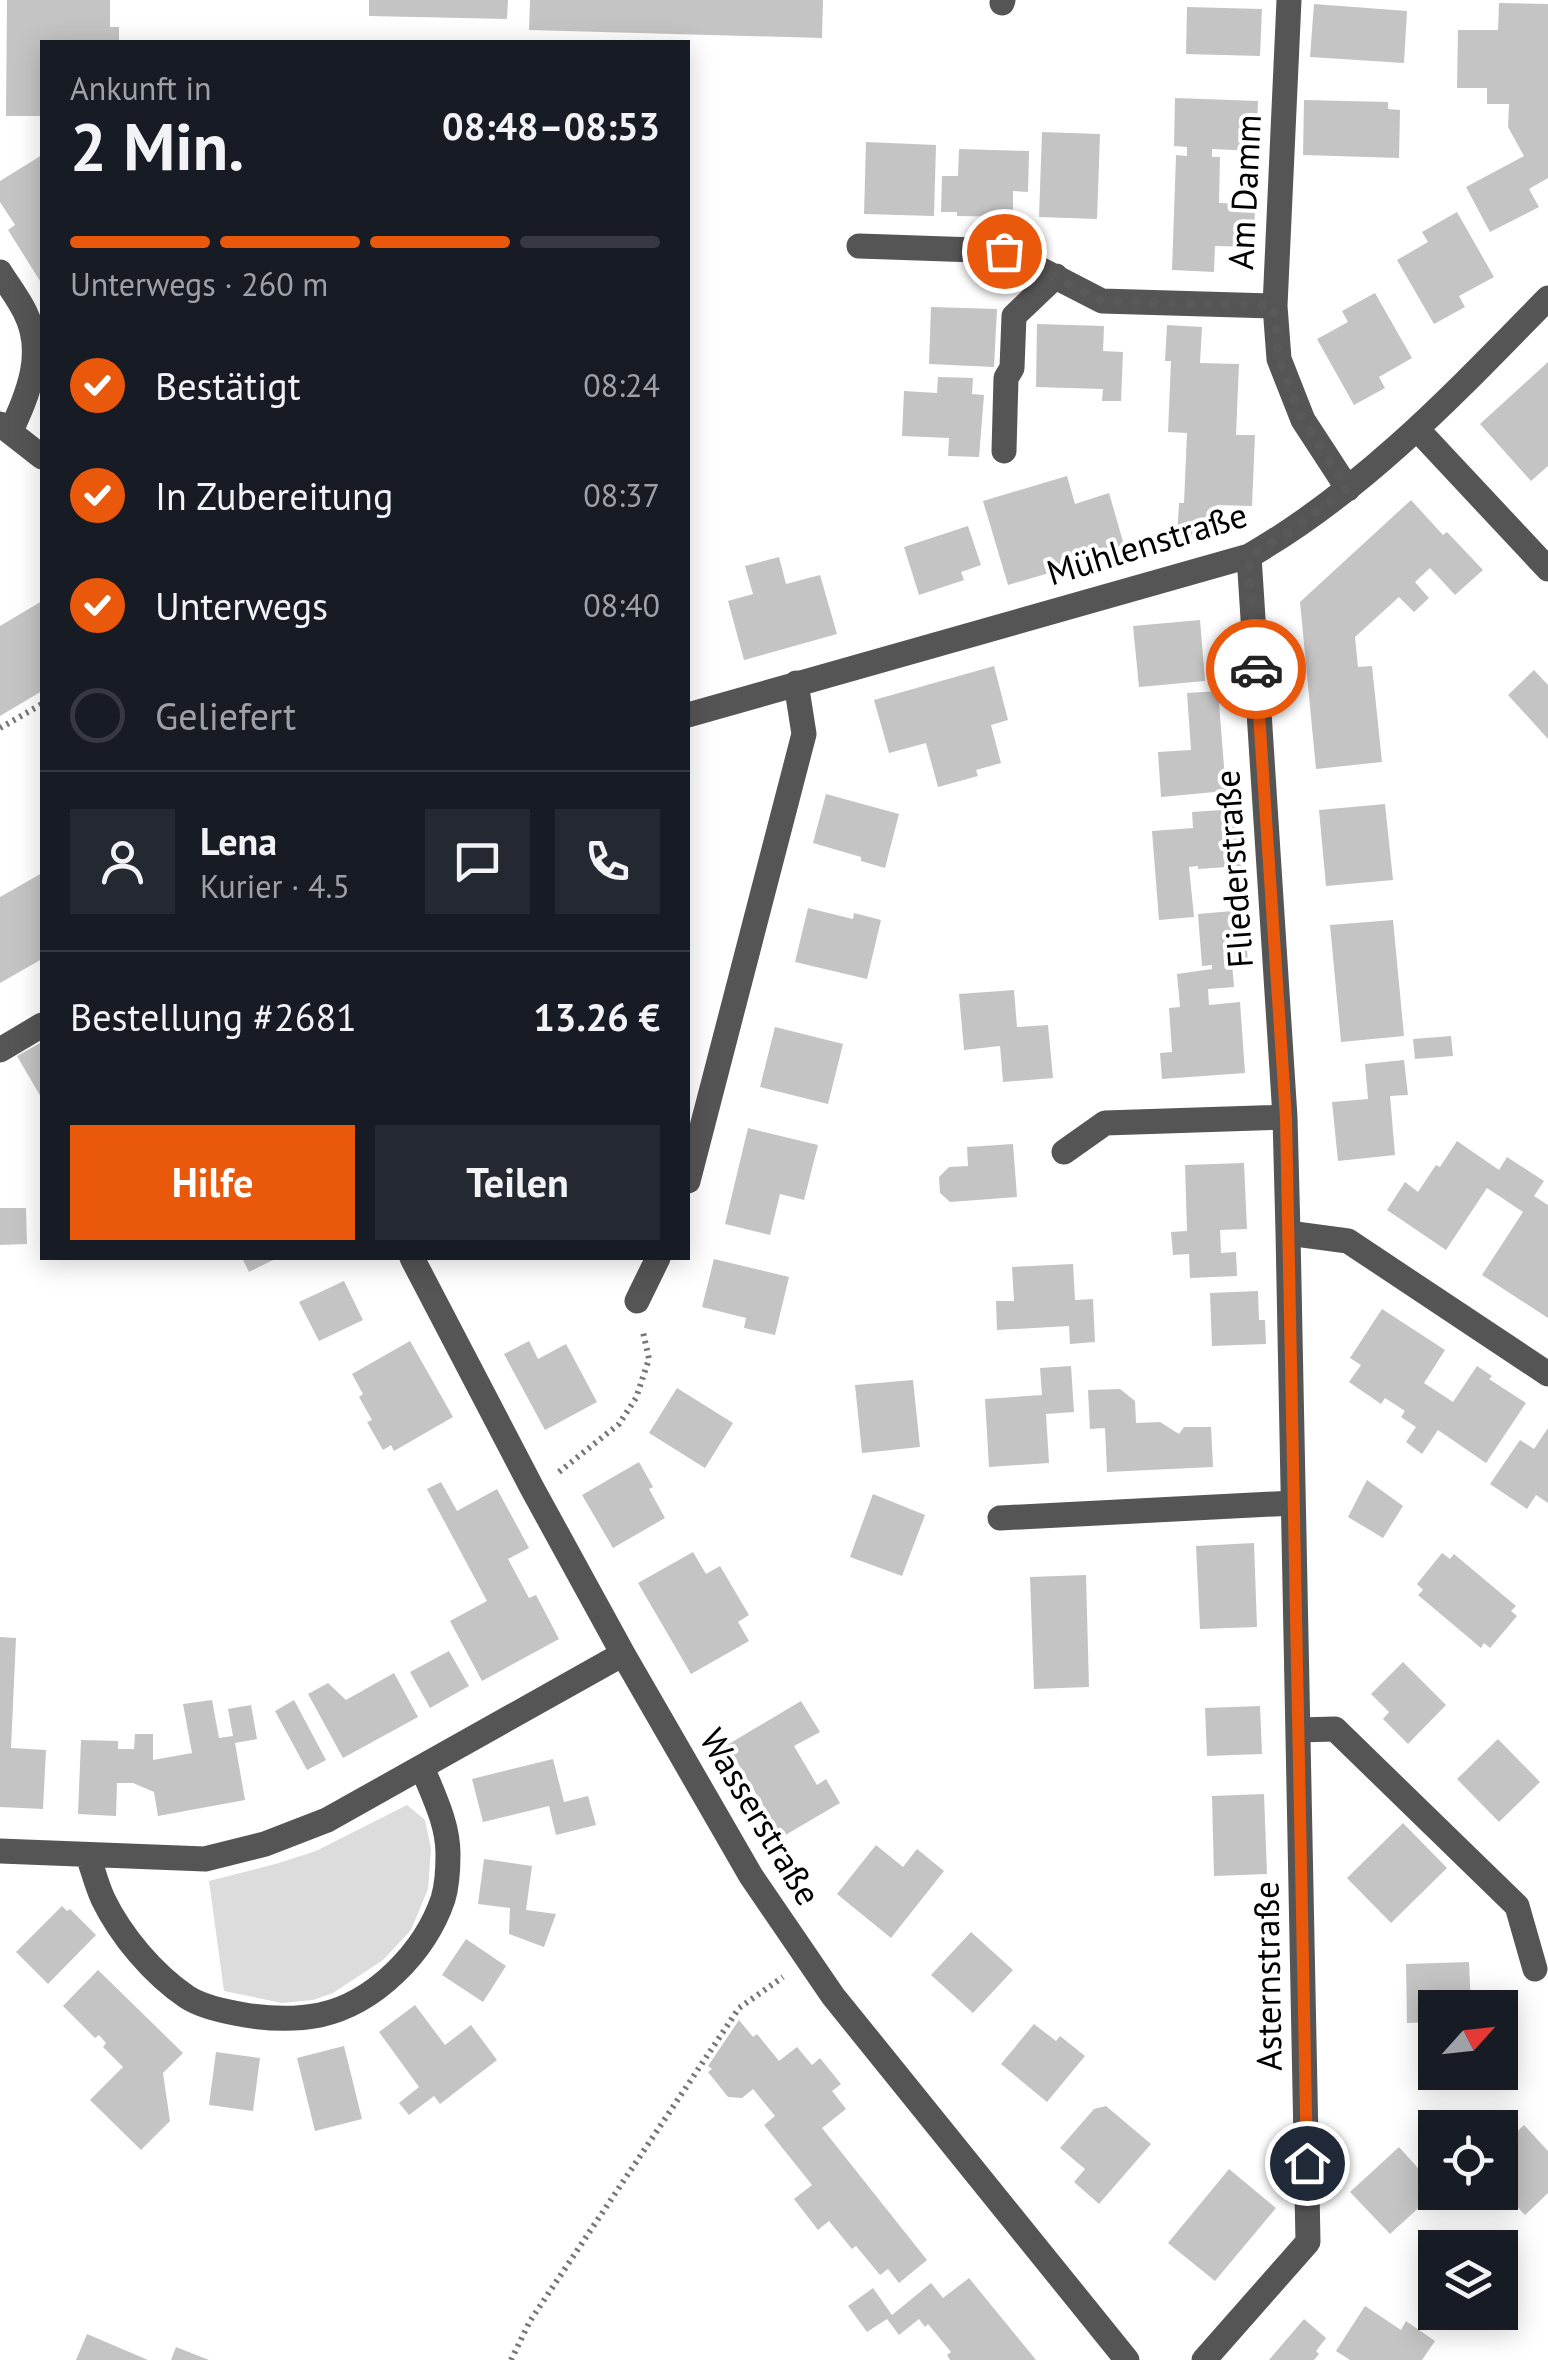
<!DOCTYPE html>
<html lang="de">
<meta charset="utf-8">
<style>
body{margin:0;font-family:"PT Sans",sans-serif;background:#242831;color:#f1f3f6;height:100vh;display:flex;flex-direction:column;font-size:38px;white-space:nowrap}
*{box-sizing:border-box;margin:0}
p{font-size:32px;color:#9ea1a6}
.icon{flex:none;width:55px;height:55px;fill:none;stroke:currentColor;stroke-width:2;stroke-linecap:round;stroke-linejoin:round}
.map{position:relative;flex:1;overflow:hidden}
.details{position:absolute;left:40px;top:40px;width:650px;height:1220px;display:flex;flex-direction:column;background:#171b24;border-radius:0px;box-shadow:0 5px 25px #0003}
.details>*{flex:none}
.needle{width:65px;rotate:63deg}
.fabs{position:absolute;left:1418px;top:1990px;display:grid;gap:20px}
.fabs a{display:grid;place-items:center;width:100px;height:100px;border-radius:0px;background:#171b24;box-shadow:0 5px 25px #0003;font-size:50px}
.pin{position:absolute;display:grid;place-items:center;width:85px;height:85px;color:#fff;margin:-42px;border:5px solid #fff;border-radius:50%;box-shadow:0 2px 10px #0007}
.courier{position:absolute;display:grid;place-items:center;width:100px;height:100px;margin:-50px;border:8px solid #ea580c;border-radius:50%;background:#fff;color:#222;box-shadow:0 2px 12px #0007}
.headline em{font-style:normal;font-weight:700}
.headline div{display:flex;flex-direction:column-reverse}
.headline{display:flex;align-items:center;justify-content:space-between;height:170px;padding:0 30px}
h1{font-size:65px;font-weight:700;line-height:75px}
.bar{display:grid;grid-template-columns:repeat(4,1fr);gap:15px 10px;align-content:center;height:120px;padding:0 30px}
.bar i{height:12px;border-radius:8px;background:#363941}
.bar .selected{background:#ea580c}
.bar p{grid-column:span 4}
.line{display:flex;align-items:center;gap:25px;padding:0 30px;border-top:2px solid #363941}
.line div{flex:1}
.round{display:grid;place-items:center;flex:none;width:105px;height:105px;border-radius:0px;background:#242831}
ol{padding:0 30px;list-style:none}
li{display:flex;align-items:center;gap:30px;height:110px}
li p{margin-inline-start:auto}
li .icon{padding:10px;border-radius:50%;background:#ea580c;color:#fff;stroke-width:4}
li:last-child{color:#9ea1a6}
li i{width:55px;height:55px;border:5px solid #363941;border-radius:50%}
.primary-button{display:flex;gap:20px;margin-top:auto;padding:20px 30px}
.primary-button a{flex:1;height:115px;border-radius:0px;background:#ea580c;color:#fff;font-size:40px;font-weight:700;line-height:115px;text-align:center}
.primary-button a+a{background:#242831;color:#f1f3f6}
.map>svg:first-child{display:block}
.green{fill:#dcdcdc}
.building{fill:#c4c4c4}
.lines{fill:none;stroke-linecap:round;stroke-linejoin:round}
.path{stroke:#777;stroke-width:6;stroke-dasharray:2.5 5;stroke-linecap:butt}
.minor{stroke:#555;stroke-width:25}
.done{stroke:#595959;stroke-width:10;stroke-dasharray:0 18}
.route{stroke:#ea580c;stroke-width:12}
.labels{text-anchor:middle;stroke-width:8;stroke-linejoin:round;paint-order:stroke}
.street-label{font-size:35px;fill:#000;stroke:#fff}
</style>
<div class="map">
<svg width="1548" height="2360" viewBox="0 0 1548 2360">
<rect width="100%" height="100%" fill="#fff"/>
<path class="green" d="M407,1805L425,1820L431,1849L428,1889L411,1930L383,1960L333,1993L313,2000L282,2003L224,1991L209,1881L279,1863L316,1851Z"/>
<path class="building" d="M7,0H110V27H119V42H42V116H6Z
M369,0H508L507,19L369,16Z
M530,0H823L822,38L529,30Z
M1499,3L1548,4V178L1529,189L1539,207L1490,232L1466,187L1524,156L1508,127L1509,104H1487V88H1457L1458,30H1498Z
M1314,4L1407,11L1404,63L1310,57Z
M1187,7L1262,9L1260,56L1186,54Z
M1175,98L1258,101L1256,151L1212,149V157H1220L1219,203L1255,204L1254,247L1215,246L1214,272L1172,270L1176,155L1187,156V147L1174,146Z
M1304,100L1388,102V109L1400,110L1399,158L1303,155Z
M1042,132L1100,134L1097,219L1039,217Z
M866,142L936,145L934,216L864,214Z
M959,149L1029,151L1028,192L1013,191V217L957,216V212H941L942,176H958Z
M42,155V284L8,230L15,225L0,202V181Z
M1457,212L1494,277L1459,296L1465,307L1434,324L1397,260L1428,242L1422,232Z
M1375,293L1412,358L1379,377L1385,388L1354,405L1317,339L1348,322L1342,311Z
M931,307L997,309L994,367L929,364Z
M1037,324L1104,326L1103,351L1123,352L1121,401H1102L1103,389L1036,387Z
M1167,325L1202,327L1200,363L1239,364L1236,435H1255L1252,506L1217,505L1216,537L1177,536L1179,503H1184L1187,433L1168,432L1171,361H1165Z
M1548,362V466L1531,481L1480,424Z
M938,377L973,378L972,394L984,395L979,457L948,456L949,438L902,436L904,391L937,393Z
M1067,476L1075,504L1109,493L1124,545L1089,556L1090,561L1008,585L983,501Z
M1411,500L1443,535L1447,532L1483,570L1455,595L1430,568L1415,582L1429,598L1414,612L1399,597L1355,637L1358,667L1372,666L1382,762L1316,769L1300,602Z
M968,526L981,565L961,572L964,580L919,595L904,547Z
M779,557L786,584L820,575L837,634L744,660L728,601L753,594L745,566Z
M42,601V691L0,716V626Z
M1200,620L1205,681L1139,687L1133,626Z
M994,666L1008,720L991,725L1001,763L976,770L978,776L938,787L926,743L889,753L874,700Z
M1534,670L1548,685V739L1508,695Z
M1218,691L1226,791L1161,797L1158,752L1191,750L1187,693Z
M826,794L899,814L885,868L861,861V857L813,843Z
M1385,804L1393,880L1326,886L1319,810Z
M1237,809L1241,866L1198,869V866L1189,867L1194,917L1159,920L1152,831L1193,828L1192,812Z
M42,873V959L0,983V897Z
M808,908L853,919L854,913L881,920L867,979L795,962Z
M1244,910L1248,962L1232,963L1234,987L1208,989L1209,1005L1240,1002L1245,1073L1162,1079L1160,1053L1172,1052L1169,1008L1180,1007L1177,974L1212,969V965L1202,966L1198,914Z
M1393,920L1404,1036L1341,1042L1330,925Z
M1014,990L1017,1027L1048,1025L1053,1078L1003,1082L1000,1046L964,1050L959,994Z
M775,1027L843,1044L828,1104L760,1087Z
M1451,1036L1453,1056L1415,1059L1413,1039Z
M42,1042V1099L17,1056Z
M1404,1060L1408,1095L1390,1096L1395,1155L1338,1161L1332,1102L1368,1099L1365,1064Z
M748,1128L818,1145L804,1200L780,1194L770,1235L725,1224Z
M1457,1141L1499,1170L1507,1157L1544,1181L1534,1196L1548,1205V1318L1482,1275L1523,1212L1487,1188L1446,1250L1387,1210L1405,1182L1418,1192L1436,1165L1440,1167Z
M1013,1144L1017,1197L950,1202L940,1193L939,1177L949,1167L968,1166L967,1147Z
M1244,1163L1247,1229L1220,1230L1221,1253L1236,1252L1237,1276L1190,1278L1189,1254L1173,1255L1171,1232L1187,1231L1185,1165Z
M0,1208H26L27,1244L0,1245Z
M242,1258H277L249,1272Z
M714,1259L789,1277L775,1335L744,1328L746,1318L702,1307Z
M1073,1264L1075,1300L1093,1299L1095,1342L1070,1344L1069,1326L997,1330L996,1301H1014L1012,1267Z
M344,1281L363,1320L319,1341L299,1302Z
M1258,1291L1259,1320H1265L1266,1344L1212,1346L1210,1293Z
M1382,1309L1445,1350L1424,1383L1453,1402L1477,1366L1492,1376L1489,1379L1526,1403L1486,1463L1438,1430L1422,1454L1406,1442L1416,1427L1401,1417L1405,1411L1385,1398L1381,1404L1349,1382L1361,1365L1350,1358Z
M410,1341L453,1417L394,1451L391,1445L383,1450L367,1422L372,1420L359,1397L363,1394L352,1374Z
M529,1341L538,1359L566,1344L597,1402L545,1430L504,1354Z
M1071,1366L1074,1412L1046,1414L1049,1463L989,1467L985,1399L1042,1395L1040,1368Z
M913,1380L920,1447L862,1453L855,1385Z
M677,1388L733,1423L705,1468L649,1433Z
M1120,1389L1135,1401L1136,1423L1160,1422L1179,1434L1184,1427H1211L1213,1467L1107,1472L1105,1428L1090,1429L1088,1390Z
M1548,1428V1503L1536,1495L1527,1509L1490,1484L1520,1440L1534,1449Z
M639,1462L653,1487L649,1489L665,1518L613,1548L582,1495Z
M1367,1480L1403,1506L1383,1538L1348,1517Z
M441,1482L457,1511L497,1489L529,1548L508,1559L529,1598L536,1595L559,1639L482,1681L450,1621L487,1601L427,1489Z
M873,1494L925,1515L902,1576L850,1557Z
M1254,1543L1257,1627L1200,1629L1196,1546Z
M693,1552L706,1574L720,1566L749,1615L738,1622L749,1641L691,1674L638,1583Z
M1442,1553L1450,1559L1454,1554L1516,1606L1511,1611L1517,1616L1490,1648L1484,1643L1481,1648L1418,1595L1423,1590L1417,1584Z
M1086,1575L1089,1687L1034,1689L1030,1577Z
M0,1637L16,1638L11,1748L46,1750L43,1809L0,1807Z
M449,1651L469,1686L430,1708L410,1672Z
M1403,1662L1446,1705L1408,1744L1383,1719L1389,1712L1371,1694Z
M394,1673L418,1717L343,1758L308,1694L328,1683L346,1700Z
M212,1700L219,1738L233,1736L228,1709L251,1705L257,1739L235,1743L245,1800L158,1816L154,1792L133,1783H117L116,1816L78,1814L81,1740L118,1741V1749H134L135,1734H153V1760L192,1753L183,1704Z
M294,1700L326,1760L307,1770L275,1711Z
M801,1701L820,1732L794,1746L817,1785L826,1779L840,1803L782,1837L727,1745Z
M1260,1706L1262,1754L1207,1756L1205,1708Z
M1498,1739L1540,1782L1499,1822L1457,1779Z
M553,1759L564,1802L588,1796L596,1825L556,1835L549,1806L483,1822L472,1779Z
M1264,1794L1267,1874L1214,1876L1212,1796Z
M1403,1823L1447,1868L1391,1923L1347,1878Z
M876,1845L903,1867L917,1849L944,1871L891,1938L837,1894Z
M484,1859L532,1866L526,1910L556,1914L544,1947L509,1934L510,1908L478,1904Z
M62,1906L67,1911L70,1909L96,1935L48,1984L16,1952Z
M971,1932L1013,1970L973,2013L931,1975Z
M466,1939L506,1966L483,2002L442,1975Z
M1469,1962L1471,2008H1435V2022L1407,2023L1406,1964Z
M98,1970L183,2053L163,2073L170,2121L141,2150L90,2100L123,2067L103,2047L106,2043L99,2035L95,2038L63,2006Z
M415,2005L445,2045L471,2025L497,2060L440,2104L434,2096L409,2115L399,2103L419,2087L379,2032Z
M739,2020L753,2037L757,2034L779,2061L797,2047L812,2065L820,2058L841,2084L832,2091L846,2109L822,2128L927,2260L899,2283L888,2269L880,2275L856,2246L852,2249L829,2221L818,2230L794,2199L812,2185L764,2125L775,2116L753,2089L742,2098L728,2097L708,2072L712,2069L708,2066Z
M1034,2024L1056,2041L1060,2036L1085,2056L1047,2102L1001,2064Z
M344,2046L362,2119L315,2131L297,2058Z
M216,2052L260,2058L253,2111L209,2105Z
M1106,2106L1151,2144L1099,2204L1074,2182L1085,2169L1060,2148L1094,2109Z
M1524,2125L1548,2151V2193L1525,2215L1500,2189V2162L1514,2149L1507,2141Z
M1399,2147L1435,2187V2193L1390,2234L1350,2192Z
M1229,2169L1276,2208L1215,2281L1168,2243Z
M969,2278L1036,2360H950L947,2355L951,2352L928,2324L925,2327L919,2319L899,2335L887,2319L867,2332L848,2306L873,2288L892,2315L931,2283L943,2298Z
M1365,2306L1401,2330L1406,2321L1435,2341L1422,2360H1350L1336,2351Z
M1304,2319L1326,2338L1316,2351L1319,2354L1314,2360H1269Z
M87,2334L148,2360H76Z
M176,2347L209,2360H171Z"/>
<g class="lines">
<path class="path" d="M0,728L42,704
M559,1472L619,1424L636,1398L649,1359L643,1332
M511,2360L530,2321L739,2008L783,1977"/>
<path class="minor" d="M1289,0L1275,306L1279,359L1303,420L1348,489
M1002,3L1003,0
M859,246L1005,251L1102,301L1275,306
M0,272C8,285 18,298 25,312C46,353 28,393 11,431
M0,424L42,457
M1417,429L1548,569
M1004,451L1006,378L1012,368L1014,316L1056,276
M1249,556L1285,1117L1288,1233L1348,1241L1548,1374
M688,715L1249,556C1364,490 1456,392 1548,298
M0,1050L42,1025
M1064,1152L1105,1123L1285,1117
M688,1181L804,734L796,683
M412,1258L532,1488L623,1654L751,1876L833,1996L1127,2360
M637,1301L658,1258
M1000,1518L1293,1503
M1298,1730L1335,1729L1517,1906L1535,1969
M0,1851L205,1859L265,1844L327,1820L623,1654
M88,1856C93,1870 97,1886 103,1899C121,1936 153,1974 187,1997C202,2007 227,2012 245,2015C270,2019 295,2020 320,2015C375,2003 425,1952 443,1899C447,1886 448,1868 448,1854C448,1823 433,1795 422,1767
M1204,2360L1308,2242L1288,1233"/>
</g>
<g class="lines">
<path class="done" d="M1004,251L1102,301L1274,306L1279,359L1302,420L1348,488L1293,530L1249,556L1256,669"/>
<path class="route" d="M1256,669L1286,1118L1307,2163"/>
</g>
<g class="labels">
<g class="street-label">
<text transform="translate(1245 192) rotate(-87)" y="12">Am Damm</text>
<text transform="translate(1147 544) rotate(-17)" y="12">Mühlenstraße</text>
<text transform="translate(1234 869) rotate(-94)" y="12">Fliederstraße</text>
<text transform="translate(760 1817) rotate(59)" y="12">Wasserstraße</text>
<text transform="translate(1268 1976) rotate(-91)" y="12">Asternstraße</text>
</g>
</g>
</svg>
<div class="fabs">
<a><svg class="needle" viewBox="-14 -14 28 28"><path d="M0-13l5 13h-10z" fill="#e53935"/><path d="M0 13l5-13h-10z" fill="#9ea1a6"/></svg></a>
<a><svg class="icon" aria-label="locate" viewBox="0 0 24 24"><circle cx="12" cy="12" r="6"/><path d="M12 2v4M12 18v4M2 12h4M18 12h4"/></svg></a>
<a><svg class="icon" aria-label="layers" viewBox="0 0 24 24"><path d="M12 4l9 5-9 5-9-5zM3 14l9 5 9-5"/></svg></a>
</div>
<div class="pin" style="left:1004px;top:251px;background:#ea580c"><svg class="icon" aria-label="bag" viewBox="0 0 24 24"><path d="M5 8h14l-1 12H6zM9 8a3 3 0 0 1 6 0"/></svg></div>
<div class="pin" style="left:1307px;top:2163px;background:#1f2937"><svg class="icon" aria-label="home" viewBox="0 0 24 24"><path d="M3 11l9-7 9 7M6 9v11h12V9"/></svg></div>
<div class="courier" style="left:1256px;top:669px"><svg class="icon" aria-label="car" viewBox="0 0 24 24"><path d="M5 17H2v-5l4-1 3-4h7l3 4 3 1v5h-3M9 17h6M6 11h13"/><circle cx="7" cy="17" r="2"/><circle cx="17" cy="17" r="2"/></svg></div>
<section class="details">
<div class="headline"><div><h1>2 Min.</h1><p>Ankunft in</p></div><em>08:48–08:53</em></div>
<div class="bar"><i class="selected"></i><i class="selected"></i><i class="selected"></i><i></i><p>Unterwegs · 260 m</p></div>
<ol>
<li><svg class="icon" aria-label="check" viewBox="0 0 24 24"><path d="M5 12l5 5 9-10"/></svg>Bestätigt<p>08:24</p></li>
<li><svg class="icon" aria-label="check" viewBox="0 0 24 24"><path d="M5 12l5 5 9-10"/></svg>In Zubereitung<p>08:37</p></li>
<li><svg class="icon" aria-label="check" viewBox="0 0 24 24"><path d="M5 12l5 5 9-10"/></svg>Unterwegs<p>08:40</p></li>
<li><i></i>Geliefert</li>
</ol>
<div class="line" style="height:180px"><a class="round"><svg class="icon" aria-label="person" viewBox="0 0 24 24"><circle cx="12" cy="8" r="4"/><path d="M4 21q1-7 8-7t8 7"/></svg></a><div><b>Lena</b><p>Kurier · 4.5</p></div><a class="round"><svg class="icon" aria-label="chat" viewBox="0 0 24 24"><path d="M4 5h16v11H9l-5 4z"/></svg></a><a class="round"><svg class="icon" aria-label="phone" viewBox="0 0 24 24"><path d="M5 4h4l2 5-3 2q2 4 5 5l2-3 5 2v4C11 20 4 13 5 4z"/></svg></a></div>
<div class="line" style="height:130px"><div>Bestellung #2681</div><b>13.26 €</b></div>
<div class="primary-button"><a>Hilfe</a><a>Teilen</a></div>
</section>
</div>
